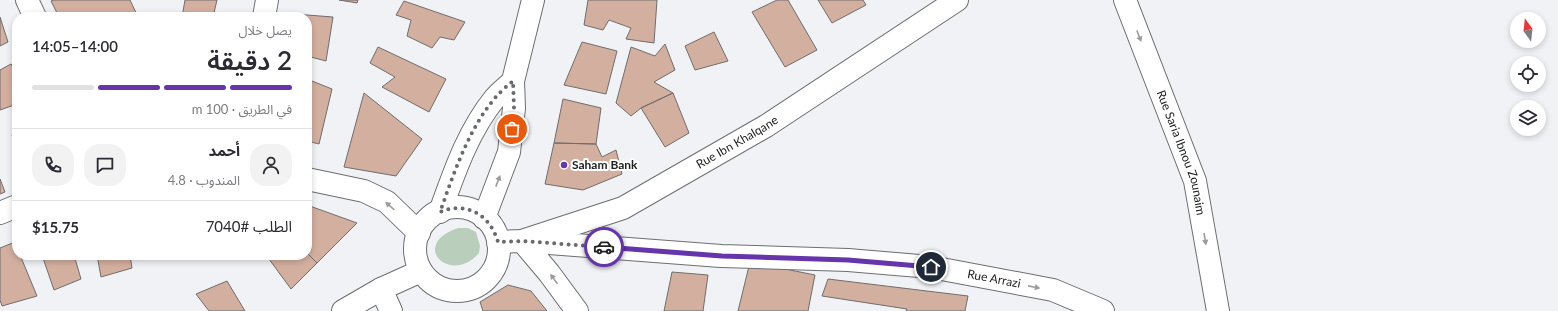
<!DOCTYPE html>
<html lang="ar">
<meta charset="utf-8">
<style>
body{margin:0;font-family:Lato,"Noto Sans Arabic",sans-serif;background:#f2f2f3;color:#2b2b33;direction:rtl;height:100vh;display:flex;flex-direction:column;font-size:15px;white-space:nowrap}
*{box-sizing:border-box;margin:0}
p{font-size:13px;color:#7c7c81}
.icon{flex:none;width:22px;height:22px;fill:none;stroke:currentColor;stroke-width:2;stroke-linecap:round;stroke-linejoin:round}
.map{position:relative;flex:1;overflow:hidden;direction:ltr}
.sheet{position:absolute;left:12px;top:12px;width:300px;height:248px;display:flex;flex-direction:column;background:#fff;border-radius:16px;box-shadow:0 2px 6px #0003;direction:rtl}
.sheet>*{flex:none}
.needle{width:26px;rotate:345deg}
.fabs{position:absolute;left:1510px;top:12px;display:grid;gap:8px}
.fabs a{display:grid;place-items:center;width:36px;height:36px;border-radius:50%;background:#fff;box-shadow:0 2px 6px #0003;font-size:20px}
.pin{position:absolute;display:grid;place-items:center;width:34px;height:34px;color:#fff;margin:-17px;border:2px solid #fff;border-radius:50%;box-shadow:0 1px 4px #0007}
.courier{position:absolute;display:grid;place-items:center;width:40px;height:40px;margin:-20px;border:3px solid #6635ac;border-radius:50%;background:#fff;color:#222;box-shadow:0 1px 5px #0007}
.head em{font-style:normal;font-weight:600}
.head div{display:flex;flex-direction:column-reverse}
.head{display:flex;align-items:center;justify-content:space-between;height:68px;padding:0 20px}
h1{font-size:26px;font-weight:600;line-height:30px}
.bar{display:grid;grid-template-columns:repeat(4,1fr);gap:6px 4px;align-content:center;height:48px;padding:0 20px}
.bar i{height:5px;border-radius:3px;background:#e1e1e2}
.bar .current{background:#6635ac}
.bar p{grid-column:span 4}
.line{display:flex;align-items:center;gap:10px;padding:0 20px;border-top:1px solid #e1e1e2}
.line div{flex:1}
.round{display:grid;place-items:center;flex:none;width:42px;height:42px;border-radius:16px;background:#f2f2f3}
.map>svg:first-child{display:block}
.green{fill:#b9cebb}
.building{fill:#d3af9f;stroke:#706d6c}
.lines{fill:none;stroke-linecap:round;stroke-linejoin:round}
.minor-casing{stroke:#6c6e71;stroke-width:24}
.minor{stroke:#fff;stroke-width:22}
.oneway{fill:#9b9b9c}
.done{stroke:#696a6c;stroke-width:4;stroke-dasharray:0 7.2}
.route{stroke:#6635ac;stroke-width:5}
.poi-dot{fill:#6635ac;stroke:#fff;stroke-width:1.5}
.labels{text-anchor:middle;stroke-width:4;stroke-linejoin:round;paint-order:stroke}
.street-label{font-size:12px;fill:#202122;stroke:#fff}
.poi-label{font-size:12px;font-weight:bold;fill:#202122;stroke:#fff;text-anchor:start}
</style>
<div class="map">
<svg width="1558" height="311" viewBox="0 0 1558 311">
<rect width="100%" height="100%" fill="#f0f2f5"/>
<path class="green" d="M458,228H468L476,232L480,246L479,253C451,286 408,245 458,228Z"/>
<path class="building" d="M54,0H130L138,17H59L51,1Z
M185,0H217L213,17H182Z
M339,0H358L357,3Z
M588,0H657L654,43L626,39L631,28L609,20L603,30L584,25Z
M777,0H788L817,50L785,67L752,12Z
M818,0H863L866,5L832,23Z
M404,1L465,22L454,40L440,37L432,48L407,36L411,20L396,15Z
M294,14L333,17L326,61L307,56V17H294Z
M0,17L8,42L0,46Z
M714,32L728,61L695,70L685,46Z
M582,42L617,51L606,94L564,85Z
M665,44L675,70L654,82L673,93L641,108L631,116L616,103L631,47L655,56Z
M378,47L446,79L429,112L382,87L395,77L370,63Z
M11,64L17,75V104L0,110V70Z
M307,79L332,89L319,144L307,141Z
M364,93L422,139L396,176L344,167Z
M673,93L689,133L665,147L641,108Z
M563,99L601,108L596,144L554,143Z
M17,132V146L12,135Z
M554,143L596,144L602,157L616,150L622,174L583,190L545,184Z
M0,179L5,192L0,194Z
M307,205L357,223L317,263L307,253Z
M15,242L17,248V255H20L37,296L2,306L0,300V248Z
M307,253L317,263L291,289L266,255H307Z
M42,255H74L81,279L54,290Z
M97,255H130L132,268L101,277Z
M208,255H234V256L208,258Z
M750,262L815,275L808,311H738Z
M672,272L708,275L703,311H664Z
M828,279L968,296L965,311H906L907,309L822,296Z
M227,281L245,311H209L196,294Z
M508,285L531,291L547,311H483L480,302Z"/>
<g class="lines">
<defs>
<g id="minor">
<path d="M27,0L35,17"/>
<path id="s1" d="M1125,0L1195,181L1218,311"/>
<path d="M264,17L267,0"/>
<path d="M307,179L364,191L387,202L419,233"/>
<circle cx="457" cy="249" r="42"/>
<path d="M440,212C454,173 468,131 495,98C500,92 507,87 513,81"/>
<path d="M0,213L17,206"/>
<path d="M484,218L509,152L514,108L513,81L533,0"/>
<path id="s2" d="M522,241L721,256L848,260L931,267L1053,290L1103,311"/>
<path d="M522,241L549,273L577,311"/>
<path id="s3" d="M498,242L522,241L623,208L766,126L957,0"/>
<path d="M381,289L391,311"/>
<path d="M343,311L381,289L421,271"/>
</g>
</defs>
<use href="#minor" class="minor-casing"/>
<use href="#minor" class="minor"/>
</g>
<defs><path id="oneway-solid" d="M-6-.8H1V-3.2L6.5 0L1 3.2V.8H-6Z"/></defs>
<g class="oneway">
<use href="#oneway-solid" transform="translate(1139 36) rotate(69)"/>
<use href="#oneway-solid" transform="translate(498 181) rotate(-69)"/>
<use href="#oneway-solid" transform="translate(390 206) rotate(-138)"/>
<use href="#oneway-solid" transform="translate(1205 239) rotate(80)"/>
<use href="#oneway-solid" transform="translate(554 279) rotate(-126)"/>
<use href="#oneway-solid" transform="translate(1034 287) rotate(11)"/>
</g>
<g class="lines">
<path class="done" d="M512,129L514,108L513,81C507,86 500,92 495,98C468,130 454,173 440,212C467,201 490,215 498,242L522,241L604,247"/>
<path class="route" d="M604,247L722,256L848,260L931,267"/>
</g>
<circle class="poi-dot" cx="564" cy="165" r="4"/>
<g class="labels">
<g class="street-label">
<text dy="4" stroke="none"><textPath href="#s3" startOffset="262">Rue Ibn Khalqane</textPath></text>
<text dy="4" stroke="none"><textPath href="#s1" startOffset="163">Rue Saria Ibnou Zounaim</textPath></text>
<text dy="4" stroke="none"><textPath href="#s2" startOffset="474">Rue Arrazi</textPath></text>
</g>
<g class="poi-label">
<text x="572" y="169">Saham Bank</text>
</g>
</g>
</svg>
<div class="fabs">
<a><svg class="needle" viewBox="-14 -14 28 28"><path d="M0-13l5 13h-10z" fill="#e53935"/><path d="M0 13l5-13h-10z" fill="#7c7c81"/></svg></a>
<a><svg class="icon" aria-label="locate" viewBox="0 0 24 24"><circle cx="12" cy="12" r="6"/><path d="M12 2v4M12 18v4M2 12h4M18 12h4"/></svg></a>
<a><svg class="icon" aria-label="layers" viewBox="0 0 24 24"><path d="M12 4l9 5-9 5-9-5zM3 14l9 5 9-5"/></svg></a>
</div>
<div class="pin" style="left:512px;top:129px;background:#ea580c"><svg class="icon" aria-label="bag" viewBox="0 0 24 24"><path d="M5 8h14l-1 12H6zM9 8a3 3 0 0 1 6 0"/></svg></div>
<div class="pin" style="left:931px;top:267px;background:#1f2937"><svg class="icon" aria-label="home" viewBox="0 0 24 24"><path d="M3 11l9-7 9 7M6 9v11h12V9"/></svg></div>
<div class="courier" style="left:604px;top:247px"><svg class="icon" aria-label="car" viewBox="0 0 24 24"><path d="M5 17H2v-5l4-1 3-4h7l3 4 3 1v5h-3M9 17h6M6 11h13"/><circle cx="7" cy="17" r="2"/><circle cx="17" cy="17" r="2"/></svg></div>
<section class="sheet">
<div class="head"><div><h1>2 دقيقة</h1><p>يصل خلال</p></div><em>14:00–14:05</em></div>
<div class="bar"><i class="current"></i><i class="current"></i><i class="current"></i><i></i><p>في الطريق · 100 m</p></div>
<div class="line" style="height:72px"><a class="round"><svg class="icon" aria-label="person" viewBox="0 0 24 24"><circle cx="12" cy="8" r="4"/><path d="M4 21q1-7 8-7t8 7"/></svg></a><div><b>أحمد</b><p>المندوب · 4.8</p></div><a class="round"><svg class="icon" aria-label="chat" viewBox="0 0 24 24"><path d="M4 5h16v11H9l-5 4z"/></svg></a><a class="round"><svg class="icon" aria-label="phone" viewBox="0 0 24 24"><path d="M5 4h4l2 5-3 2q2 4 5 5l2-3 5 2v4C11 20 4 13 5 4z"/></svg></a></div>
<div class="line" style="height:52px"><div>الطلب #7040</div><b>$15.75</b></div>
</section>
</div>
